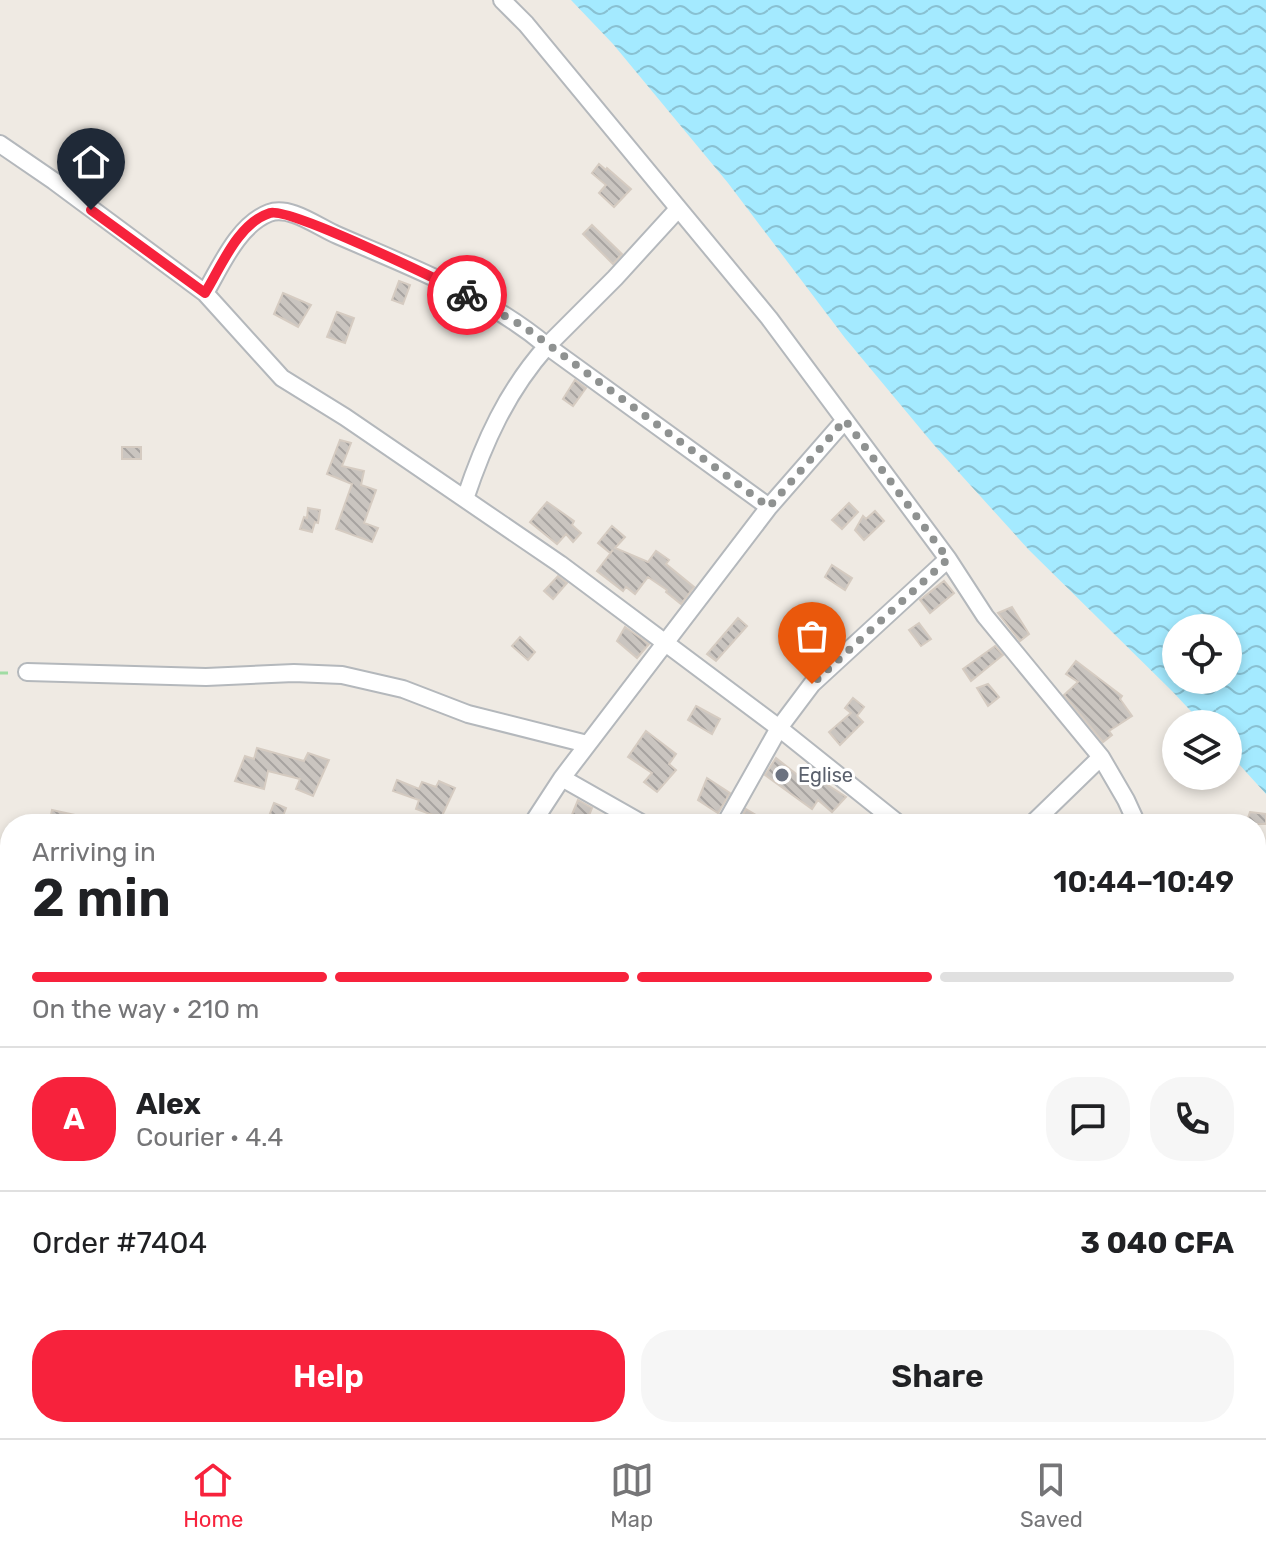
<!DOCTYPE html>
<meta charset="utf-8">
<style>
body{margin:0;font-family:Rubik,sans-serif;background:#f6f6f6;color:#202124;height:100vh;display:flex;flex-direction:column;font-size:30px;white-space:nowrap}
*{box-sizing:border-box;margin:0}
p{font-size:26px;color:#757577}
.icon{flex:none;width:44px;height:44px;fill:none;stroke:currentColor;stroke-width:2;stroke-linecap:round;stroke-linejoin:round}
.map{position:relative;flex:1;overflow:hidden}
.side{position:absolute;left:0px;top:814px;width:1266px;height:624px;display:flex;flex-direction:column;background:#fff;border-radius:32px 32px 0 0;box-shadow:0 4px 12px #0003}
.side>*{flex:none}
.fabs{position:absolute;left:1162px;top:614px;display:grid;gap:16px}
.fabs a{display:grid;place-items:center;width:80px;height:80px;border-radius:50%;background:#fff;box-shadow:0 4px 12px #0003;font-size:40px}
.pin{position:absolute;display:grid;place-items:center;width:68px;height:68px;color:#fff;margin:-82px -34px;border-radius:50% 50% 50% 0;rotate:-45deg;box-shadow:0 0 8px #0007}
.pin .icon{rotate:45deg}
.courier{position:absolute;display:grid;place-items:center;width:80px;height:80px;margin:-40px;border:6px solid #f7223c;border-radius:50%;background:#fff;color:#222;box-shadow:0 2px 10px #0007}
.head em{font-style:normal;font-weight:600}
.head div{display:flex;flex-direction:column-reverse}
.head{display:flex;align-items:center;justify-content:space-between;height:136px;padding:0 32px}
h1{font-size:52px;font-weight:600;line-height:60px}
.bar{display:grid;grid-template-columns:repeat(4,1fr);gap:12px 8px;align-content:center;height:96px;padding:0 32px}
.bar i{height:10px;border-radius:6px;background:#e0e0e0}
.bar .selected{background:#f7223c}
.bar p{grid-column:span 4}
.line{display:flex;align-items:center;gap:20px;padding:0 32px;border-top:2px solid #e0e0e0}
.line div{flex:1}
.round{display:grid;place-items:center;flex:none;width:84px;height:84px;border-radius:32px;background:#f6f6f6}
.action{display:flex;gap:16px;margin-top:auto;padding:16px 32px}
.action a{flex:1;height:92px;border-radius:32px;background:#f7223c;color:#fff;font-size:32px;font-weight:600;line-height:92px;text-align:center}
.action a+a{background:#f6f6f6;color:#202124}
.tab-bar{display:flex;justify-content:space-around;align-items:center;height:112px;border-top:2px solid #e0e0e0;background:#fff;font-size:22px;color:#757577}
.tab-bar a{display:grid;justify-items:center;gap:4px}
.tab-bar .selected{color:#f7223c}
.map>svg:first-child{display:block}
.water{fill:url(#water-waves);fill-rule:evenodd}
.building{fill:url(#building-back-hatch);stroke:#d5cbc1;stroke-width:2}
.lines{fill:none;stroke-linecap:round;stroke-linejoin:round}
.street-casing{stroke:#b4b8bc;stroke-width:20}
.path{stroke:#a0dca3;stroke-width:3;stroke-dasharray:8 4;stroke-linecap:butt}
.street{stroke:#fff;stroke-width:16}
.done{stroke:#8f9291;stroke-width:8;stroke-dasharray:0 14.4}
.route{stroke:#f7223c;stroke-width:10}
.worship-dot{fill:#6b7280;stroke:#fff;stroke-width:3}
.labels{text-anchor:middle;stroke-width:6;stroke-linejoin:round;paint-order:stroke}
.worship-label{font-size:20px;fill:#5b616d;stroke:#fff;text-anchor:start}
</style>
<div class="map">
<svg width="1266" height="1438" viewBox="0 0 1266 1438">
<defs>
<pattern id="water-waves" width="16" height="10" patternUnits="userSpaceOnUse" patternTransform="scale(2)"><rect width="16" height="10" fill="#a4eaff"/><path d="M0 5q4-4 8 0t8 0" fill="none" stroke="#89c1d2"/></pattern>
<pattern id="building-back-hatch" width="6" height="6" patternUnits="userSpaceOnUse" patternTransform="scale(2)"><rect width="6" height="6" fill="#cac5c0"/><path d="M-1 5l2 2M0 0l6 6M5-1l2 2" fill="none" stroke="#a7a3a0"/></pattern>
</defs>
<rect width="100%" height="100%" fill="#efeae3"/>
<path class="water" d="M571,0H1266V794L1228,752V724H1203L1173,692L1029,550L934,445L845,338L728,183L613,44ZM1176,628H1228V680H1176Z"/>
<path class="building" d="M599,164L606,170L607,168L631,189L614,207L599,193L606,185L592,173Z
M592,225L622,254L613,264L583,234Z
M399,281L410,285L403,304L392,300Z
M283,293L311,305L298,327L274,314Z
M337,312L354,318L345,343L327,337Z
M469,315L483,320L478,332L465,327Z
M575,380L586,388L573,406L563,399Z
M340,440L351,443L342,466L364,471L361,485L376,490L364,523L378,528L372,542L336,529L352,484L327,474Z
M122,447H141V459H122Z
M547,502L574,521L572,525L581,533L573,542L566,534L557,544L530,522Z
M849,503L858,512L842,529L832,520Z
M308,508L320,510L318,523L315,522L312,532L300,529L304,517L307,518Z
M875,511L884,521L864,540L855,530L863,516L866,519Z
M612,526L625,537L615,548L648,562L656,551L669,560L666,564L694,587L681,604L666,592L667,590L648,577L635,594L626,587L623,591L597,571L613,550L610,553L598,543Z
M832,565L852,578L845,590L825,577Z
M558,576L567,583L553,599L544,591Z
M944,581L954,593L930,613L920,600Z
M1012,607L1029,634L1020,641L998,613Z
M738,618L747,626L716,661L707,654Z
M919,623L931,639L921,646L909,630Z
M625,627L649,644L637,658L617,641Z
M520,637L535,652L528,660L512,646Z
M995,646L1003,655L971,681L963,669Z
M1076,661L1122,696L1120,699L1132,716L1109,731L1112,735L1103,742L1064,695L1078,682L1066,674Z
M988,684L999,697L988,706L977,688Z
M853,698L864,707L857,716L863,722L840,745L829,732L851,713L845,708Z
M696,706L720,719L712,734L688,720Z
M646,731L676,754L669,764L676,770L657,792L644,782L652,773L628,757Z
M257,748L304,761L308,753L329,760L313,796L296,789L300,779L268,771L264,789L235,781L245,756L254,759Z
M776,758L814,788L820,780L846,797L832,812L818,800L812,809L765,775Z
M707,778L730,793L718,813L698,800Z
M397,780L419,789L422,782L436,787L439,781L455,788L441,818L416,809L419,800L393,791Z
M578,800L592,808L586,823L571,817Z
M274,803L286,808L280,824H266Z
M746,809L756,815L750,824H738Z
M52,810L94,819V824H49Z
M1250,812L1266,814V824H1246Z"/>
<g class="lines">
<defs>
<path id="street" d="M502,0L526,24L769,318L948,559L985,616L1101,757L1126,800L1137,824
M0,144L54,181L205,293L282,378L345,417L560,564L779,728L899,824
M678,209L615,278L547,346L769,507
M205,293C221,266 238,225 269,213C290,205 318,227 337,235C410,267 486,295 547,346C507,391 484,442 465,499
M27,672L206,677L294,673L342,675L403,689L468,714L587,744
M562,778L643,824
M532,824L562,778L769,507L845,420
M725,824L779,728L812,684L948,559
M1032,824L1101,757
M1256,1077L1266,1071
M1256,1133L1266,1148
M1020,1438L1025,1428"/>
</defs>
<use href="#street" class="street-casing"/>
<path class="path" d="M0,673H11
M0,1075L10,1080
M0,1374L10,1376
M295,1428L329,1438
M724,1428L729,1438"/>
<use href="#street" class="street"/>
</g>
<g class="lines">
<path class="done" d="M467,295L523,326L769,507L845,420L948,559L812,684"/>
<path class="route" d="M91,210L205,293C221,267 238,223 270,213C289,207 441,281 467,295"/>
</g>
<circle class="worship-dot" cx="782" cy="775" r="8"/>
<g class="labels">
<g class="worship-label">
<text x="798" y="782">Eglise</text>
</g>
</g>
</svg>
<div class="fabs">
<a><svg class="icon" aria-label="locate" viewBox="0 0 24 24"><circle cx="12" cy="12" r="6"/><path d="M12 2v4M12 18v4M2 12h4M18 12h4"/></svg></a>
<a><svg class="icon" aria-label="layers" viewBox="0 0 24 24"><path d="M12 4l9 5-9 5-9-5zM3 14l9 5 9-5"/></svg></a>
</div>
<div class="pin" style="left:812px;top:684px;background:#ea580c"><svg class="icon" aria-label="bag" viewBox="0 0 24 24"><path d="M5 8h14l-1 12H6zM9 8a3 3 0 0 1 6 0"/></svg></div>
<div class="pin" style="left:91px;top:210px;background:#1f2937"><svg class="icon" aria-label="home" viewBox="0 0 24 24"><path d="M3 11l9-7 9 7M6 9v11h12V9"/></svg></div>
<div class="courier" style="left:467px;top:295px"><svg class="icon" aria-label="bike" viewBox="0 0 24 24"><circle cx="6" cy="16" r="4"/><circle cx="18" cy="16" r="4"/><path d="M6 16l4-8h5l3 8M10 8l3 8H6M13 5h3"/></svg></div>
<section class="side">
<div class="head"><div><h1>2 min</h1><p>Arriving in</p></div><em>10:44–10:49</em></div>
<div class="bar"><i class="selected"></i><i class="selected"></i><i class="selected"></i><i></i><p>On the way · 210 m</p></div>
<div class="line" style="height:144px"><b class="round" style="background:#f7223c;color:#fff">A</b><div><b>Alex</b><p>Courier · 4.4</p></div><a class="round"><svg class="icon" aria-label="chat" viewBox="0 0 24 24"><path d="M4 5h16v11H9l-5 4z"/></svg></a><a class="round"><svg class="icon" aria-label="phone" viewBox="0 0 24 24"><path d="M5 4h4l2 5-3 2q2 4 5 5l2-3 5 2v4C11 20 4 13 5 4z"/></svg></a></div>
<div class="line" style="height:104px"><div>Order #7404</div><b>3 040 CFA</b></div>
<div class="action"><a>Help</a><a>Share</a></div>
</section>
</div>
<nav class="tab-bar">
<a class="selected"><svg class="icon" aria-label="home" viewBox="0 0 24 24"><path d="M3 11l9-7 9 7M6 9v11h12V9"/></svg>Home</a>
<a><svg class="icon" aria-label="map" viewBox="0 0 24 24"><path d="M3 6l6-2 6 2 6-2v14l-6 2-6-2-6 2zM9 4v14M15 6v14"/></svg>Map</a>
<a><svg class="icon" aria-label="saved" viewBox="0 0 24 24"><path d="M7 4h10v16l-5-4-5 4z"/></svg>Saved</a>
</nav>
